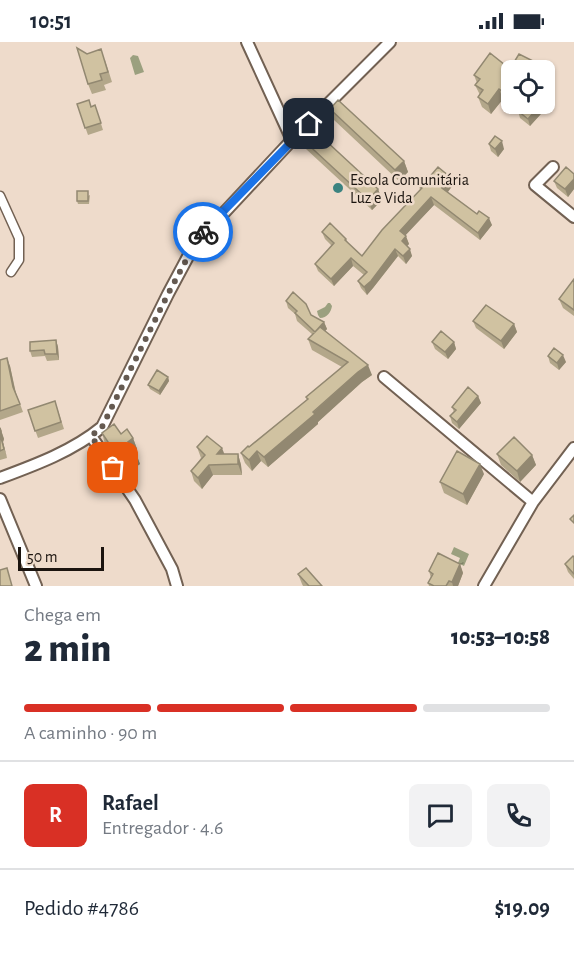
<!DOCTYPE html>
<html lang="pt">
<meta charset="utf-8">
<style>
body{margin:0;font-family:"Alegreya Sans",sans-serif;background:#f2f2f3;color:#1f2937;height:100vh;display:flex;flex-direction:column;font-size:22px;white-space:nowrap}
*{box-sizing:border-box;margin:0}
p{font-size:20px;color:#747a83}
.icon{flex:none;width:33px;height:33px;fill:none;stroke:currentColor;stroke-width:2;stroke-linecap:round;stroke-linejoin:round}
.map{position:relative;height:544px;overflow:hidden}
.drawer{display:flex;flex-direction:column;background:#fff;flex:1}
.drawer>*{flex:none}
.fabs{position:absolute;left:501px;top:18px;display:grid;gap:12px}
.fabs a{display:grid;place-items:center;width:54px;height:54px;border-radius:9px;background:#fff;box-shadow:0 2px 4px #0004;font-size:30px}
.scale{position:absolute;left:18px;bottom:15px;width:86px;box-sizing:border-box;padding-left:6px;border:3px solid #1b140f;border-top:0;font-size:16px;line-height:21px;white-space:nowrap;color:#1b140f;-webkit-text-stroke:4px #eedbcb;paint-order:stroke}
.pin{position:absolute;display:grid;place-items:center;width:51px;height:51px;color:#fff;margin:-26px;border-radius:12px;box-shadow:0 3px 9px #0006}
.courier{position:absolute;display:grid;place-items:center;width:60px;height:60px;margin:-30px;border:4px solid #1a73e8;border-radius:50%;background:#fff;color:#222;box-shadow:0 2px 8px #0007}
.head em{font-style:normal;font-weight:800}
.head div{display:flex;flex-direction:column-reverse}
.head{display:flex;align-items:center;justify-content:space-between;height:102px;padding:0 24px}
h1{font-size:39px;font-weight:800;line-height:45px}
.bar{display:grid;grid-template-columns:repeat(4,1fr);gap:9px 6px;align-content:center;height:72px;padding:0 24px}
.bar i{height:8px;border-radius:4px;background:#e0e1e3}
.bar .on{background:#d93025}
.bar p{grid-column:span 4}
.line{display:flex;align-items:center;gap:15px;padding:0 24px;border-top:2px solid #e0e1e3}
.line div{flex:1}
.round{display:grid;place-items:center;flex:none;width:63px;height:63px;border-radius:9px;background:#f2f2f3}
.status{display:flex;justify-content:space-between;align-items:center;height:42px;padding:0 30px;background:#fff;direction:ltr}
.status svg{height:16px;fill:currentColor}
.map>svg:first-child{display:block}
.water{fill:url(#water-ripples)}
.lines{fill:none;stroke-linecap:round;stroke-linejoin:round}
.pedestrian-casing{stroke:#726153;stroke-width:11}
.minor-casing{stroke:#726153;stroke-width:14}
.pedestrian{stroke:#fff;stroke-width:8}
.minor{stroke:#fff;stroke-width:10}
.wall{fill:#b3a78a}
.shaded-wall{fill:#928871}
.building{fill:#d0c2a1;stroke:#928871;stroke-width:1.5}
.done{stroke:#655a51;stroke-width:6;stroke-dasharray:0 10.8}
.route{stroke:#1a73e8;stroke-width:8}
.poi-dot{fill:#3b8380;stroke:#eedbcb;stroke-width:2}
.labels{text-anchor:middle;stroke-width:5;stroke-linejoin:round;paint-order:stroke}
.poi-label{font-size:16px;fill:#1b140f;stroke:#eedbcb;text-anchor:start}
</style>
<div class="status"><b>10:51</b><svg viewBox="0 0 49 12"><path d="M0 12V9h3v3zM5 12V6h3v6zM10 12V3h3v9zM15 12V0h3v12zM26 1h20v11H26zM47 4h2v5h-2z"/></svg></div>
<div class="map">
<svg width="574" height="544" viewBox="0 0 574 544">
<defs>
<pattern id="water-ripples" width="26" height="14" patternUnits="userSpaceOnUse" patternTransform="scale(1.5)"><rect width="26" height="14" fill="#9ba07f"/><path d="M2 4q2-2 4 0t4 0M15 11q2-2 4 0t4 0" fill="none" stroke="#7e8166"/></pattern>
</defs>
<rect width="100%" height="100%" fill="#eedbcb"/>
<path class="water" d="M133,13L138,14L144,30L135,33L130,16Z
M328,261H330L332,264C331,270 327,276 320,276L318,273L317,269L325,265Z
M454,505L469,512L464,524L458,521L460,516L451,512Z"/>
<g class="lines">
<defs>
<path id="pedestrian" d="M0,154L19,196V218L11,230"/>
<path id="minor" d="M247,0L292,98
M553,125L535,143L574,175
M384,335L533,460
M91,394L135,458L172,527L177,544
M0,436C35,423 73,409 102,385L168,252L199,194L221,174L292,98L390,0
M0,457L36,544
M484,544L533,460L574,406"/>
</defs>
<use href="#pedestrian" class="pedestrian-casing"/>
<use href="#minor" class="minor-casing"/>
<use href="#pedestrian" class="pedestrian"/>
<use href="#minor" class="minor"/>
</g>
<path class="wall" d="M87,12L105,18L112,40L104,43L106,48L92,52L88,42Z
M533,19L537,28H512V62L511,63L503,57L491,72L482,65L478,55L480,53L475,43L477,41L474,33L510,27Z
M77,62L91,65L95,63L103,88L88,93Z
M549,63L530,84L520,76L518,69Z
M330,67L404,119L408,130L399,139L334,78Z
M302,97L378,147L382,158L372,168L306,107Z
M489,102L504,107L498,115L491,109Z
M574,132V147L568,155L557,146L554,139Z
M427,138L453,143L447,150L492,183L480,198L434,163L405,193L409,202L407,204L412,214L406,222L398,214L373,246L367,253L361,246L358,239L364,233L353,224L334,244L318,229L315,222L332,204L325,197L322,190L346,197L348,201L362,214L420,148L419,144Z
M90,153L89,162H78L77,159Z
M574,237V274L563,266L559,257Z
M286,259L324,280L327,287L325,289L372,333L362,340L318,380V382L268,425L261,419L252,429L245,421L241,411L307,358L306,355L342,325L312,308L308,297L313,293L297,279L295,272L288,266Z
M473,279L514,282L517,290L504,307L476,286Z
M56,298L58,305L59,318L47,319L45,314L32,315L30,309Z
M432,300H454L456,307L448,317L435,307Z
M548,314L566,320L559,328L550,321Z
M0,318L10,324L16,351L23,370L0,378Z
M168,335L169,339L160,353L150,347L148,343Z
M478,354L481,361L459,387L452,381L450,374L454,370L452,365Z
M55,359L64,387L38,396L28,368Z
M0,385L4,397L3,400L7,416L0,418Z
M102,391L121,392L133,396L137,407L134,409L140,422L126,432L105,402Z
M197,405L224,412H238L241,423L242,433H213L202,447L194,439L191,429L201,416Z
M497,412L532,413L536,423L520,440L501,423Z
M484,432L467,463L444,451L440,440Z
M574,515V537L568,530L565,522Z
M460,522L463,531L458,544H429L428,541L431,536L429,529Z
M298,532L322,544H303L302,542Z"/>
<path class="shaded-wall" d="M533,19L537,28H526Z
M499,47L503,57L491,72L488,62Z
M512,47V62L511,63L507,53Z
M546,56L549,63L530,84L528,77L541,62H544V58Z
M502,99L504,107L498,115L495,107Z
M404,119L408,130L399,139L395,128Z
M450,135L453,143L445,154L442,146Z
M574,137V147L568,155L565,147Z
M378,147L382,158L372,168L368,158Z
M431,155L434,163L403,196L400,189Z
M489,176L492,183L480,198L478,191Z
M406,194L409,202L405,206L402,199Z
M395,207L398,214L373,246L367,253L364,245Z
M410,207L412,214L406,222L403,214Z
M351,216L353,224L334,244L331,237Z
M324,280L327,287L318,297L315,290Z
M514,282L517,290L504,307L501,299Z
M56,298L58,305L59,318L57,312Z
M454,300L456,307L448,317L445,310Z
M563,313L566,320L559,328L557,321Z
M7,316L10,324L16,353L13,345Z
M368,323L372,333L362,340L318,380V382L268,425L264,415L358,330Z
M168,335L169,339L160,353L159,349Z
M478,354L481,361L459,387L457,380Z
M0,385L4,397L3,400L7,416L0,392Z
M133,396L137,407L132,411L128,400Z
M222,406L226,416L217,412Z
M257,409L261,419L252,429L249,418Z
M136,411L140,422L126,432L122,421Z
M238,412L241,423L242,433L238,422Z
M532,413L536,423L520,440L517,429Z
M480,422L484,432L467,463L463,452Z
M209,423L213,433L202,447L198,436Z
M460,522L463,531L458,544H453L452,540Z"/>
<path class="building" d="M77,6L87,12L101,7L108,30L100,32L102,38L88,42Z
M490,11L510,27L519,12L533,19L526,28H512V47L507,53L499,47L488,62L478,55L483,48L475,43L480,37L474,33Z
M89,58L91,65L95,63L101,81L85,86L77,62Z
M338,58L404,119L395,128L330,67Z
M524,62H541L528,77L518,69Z
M312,86L378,147L368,158L302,97Z
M495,94L502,99L495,107L489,102Z
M438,125L450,135L442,146L477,172L479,169L489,176L478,191L431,155L400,189L406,194L402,199L410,207L403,214L395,207L371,239L364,245L358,239L367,230L351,216L331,237L315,222L334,201L322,190L330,181L346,197L345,198L362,214L382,188L422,146L419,144L426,137L427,138Z
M566,125L574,132V137L565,147L554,139Z
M77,149H88V159H77Z
M574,237V268L559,257Z
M293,250L306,262L311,273L324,280L315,290L295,271L297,269L286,259Z
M486,263L514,282L501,299L473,279Z
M320,285L368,323L358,330L313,370L315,372L264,415L257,409L249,418L241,411L248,404L249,405L308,357L306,355L348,320L308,297Z
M441,289L454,300L445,310L432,300Z
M56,298L57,312H45L44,308L30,309V300Z
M554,306L563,313L557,321L548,314Z
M7,316L13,345L20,362L0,369V318Z
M157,328L168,335L159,349L148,343Z
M468,345L478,354L457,380L450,374L456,368L452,365Z
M55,359L61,380L35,389L28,368Z
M114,382L121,392L127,387L133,396L128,400L136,411L122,421L102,391Z
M0,386L1,389L0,392L4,407L0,409Z
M207,394L222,406L217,412H238V422L209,423L198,436L191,429L205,413L197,405Z
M514,395L532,413L517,429L497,412Z
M457,409L480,422L463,452L440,440Z
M574,473V481L570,477Z
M438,511L460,522L452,540L449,539L446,544H434L428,541L433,532L429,529Z
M573,514L574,515V532L565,522Z
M7,526L12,544H0V528Z
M306,526L322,544H309L298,532Z"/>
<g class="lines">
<path class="done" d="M113,426L91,394L102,385L168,252L199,194L203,190"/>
<path class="route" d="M203,190L309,82"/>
</g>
<circle class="poi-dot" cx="338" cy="146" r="6"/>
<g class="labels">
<g class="poi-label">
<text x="350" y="143">Escola Comunitária<tspan x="350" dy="18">Luz e Vida</tspan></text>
</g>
</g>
</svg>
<div class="fabs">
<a><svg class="icon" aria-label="locate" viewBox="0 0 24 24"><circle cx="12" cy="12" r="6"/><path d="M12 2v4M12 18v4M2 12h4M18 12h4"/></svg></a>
</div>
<div class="scale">50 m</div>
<div class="pin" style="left:113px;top:426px;background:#ea580c"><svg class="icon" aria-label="bag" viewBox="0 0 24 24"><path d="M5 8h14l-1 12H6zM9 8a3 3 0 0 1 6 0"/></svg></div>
<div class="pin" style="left:309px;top:82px;background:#1f2937"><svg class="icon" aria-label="home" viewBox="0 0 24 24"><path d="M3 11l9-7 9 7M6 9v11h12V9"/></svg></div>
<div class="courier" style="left:203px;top:190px"><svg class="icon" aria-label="bike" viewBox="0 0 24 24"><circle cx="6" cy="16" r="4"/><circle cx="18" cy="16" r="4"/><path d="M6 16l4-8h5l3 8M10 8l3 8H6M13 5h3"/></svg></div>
</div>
<section class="drawer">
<div class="head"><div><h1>2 min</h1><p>Chega em</p></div><em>10:53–10:58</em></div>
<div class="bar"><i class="on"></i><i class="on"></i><i class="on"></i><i></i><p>A caminho · 90 m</p></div>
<div class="line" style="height:108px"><b class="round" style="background:#d93025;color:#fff">R</b><div><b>Rafael</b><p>Entregador · 4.6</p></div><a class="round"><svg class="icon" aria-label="chat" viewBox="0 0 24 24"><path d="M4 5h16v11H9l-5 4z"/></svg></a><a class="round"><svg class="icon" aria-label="phone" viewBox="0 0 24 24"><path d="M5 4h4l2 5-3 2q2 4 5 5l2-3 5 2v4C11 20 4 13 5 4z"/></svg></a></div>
<div class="line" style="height:78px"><div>Pedido #4786</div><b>$19.09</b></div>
</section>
